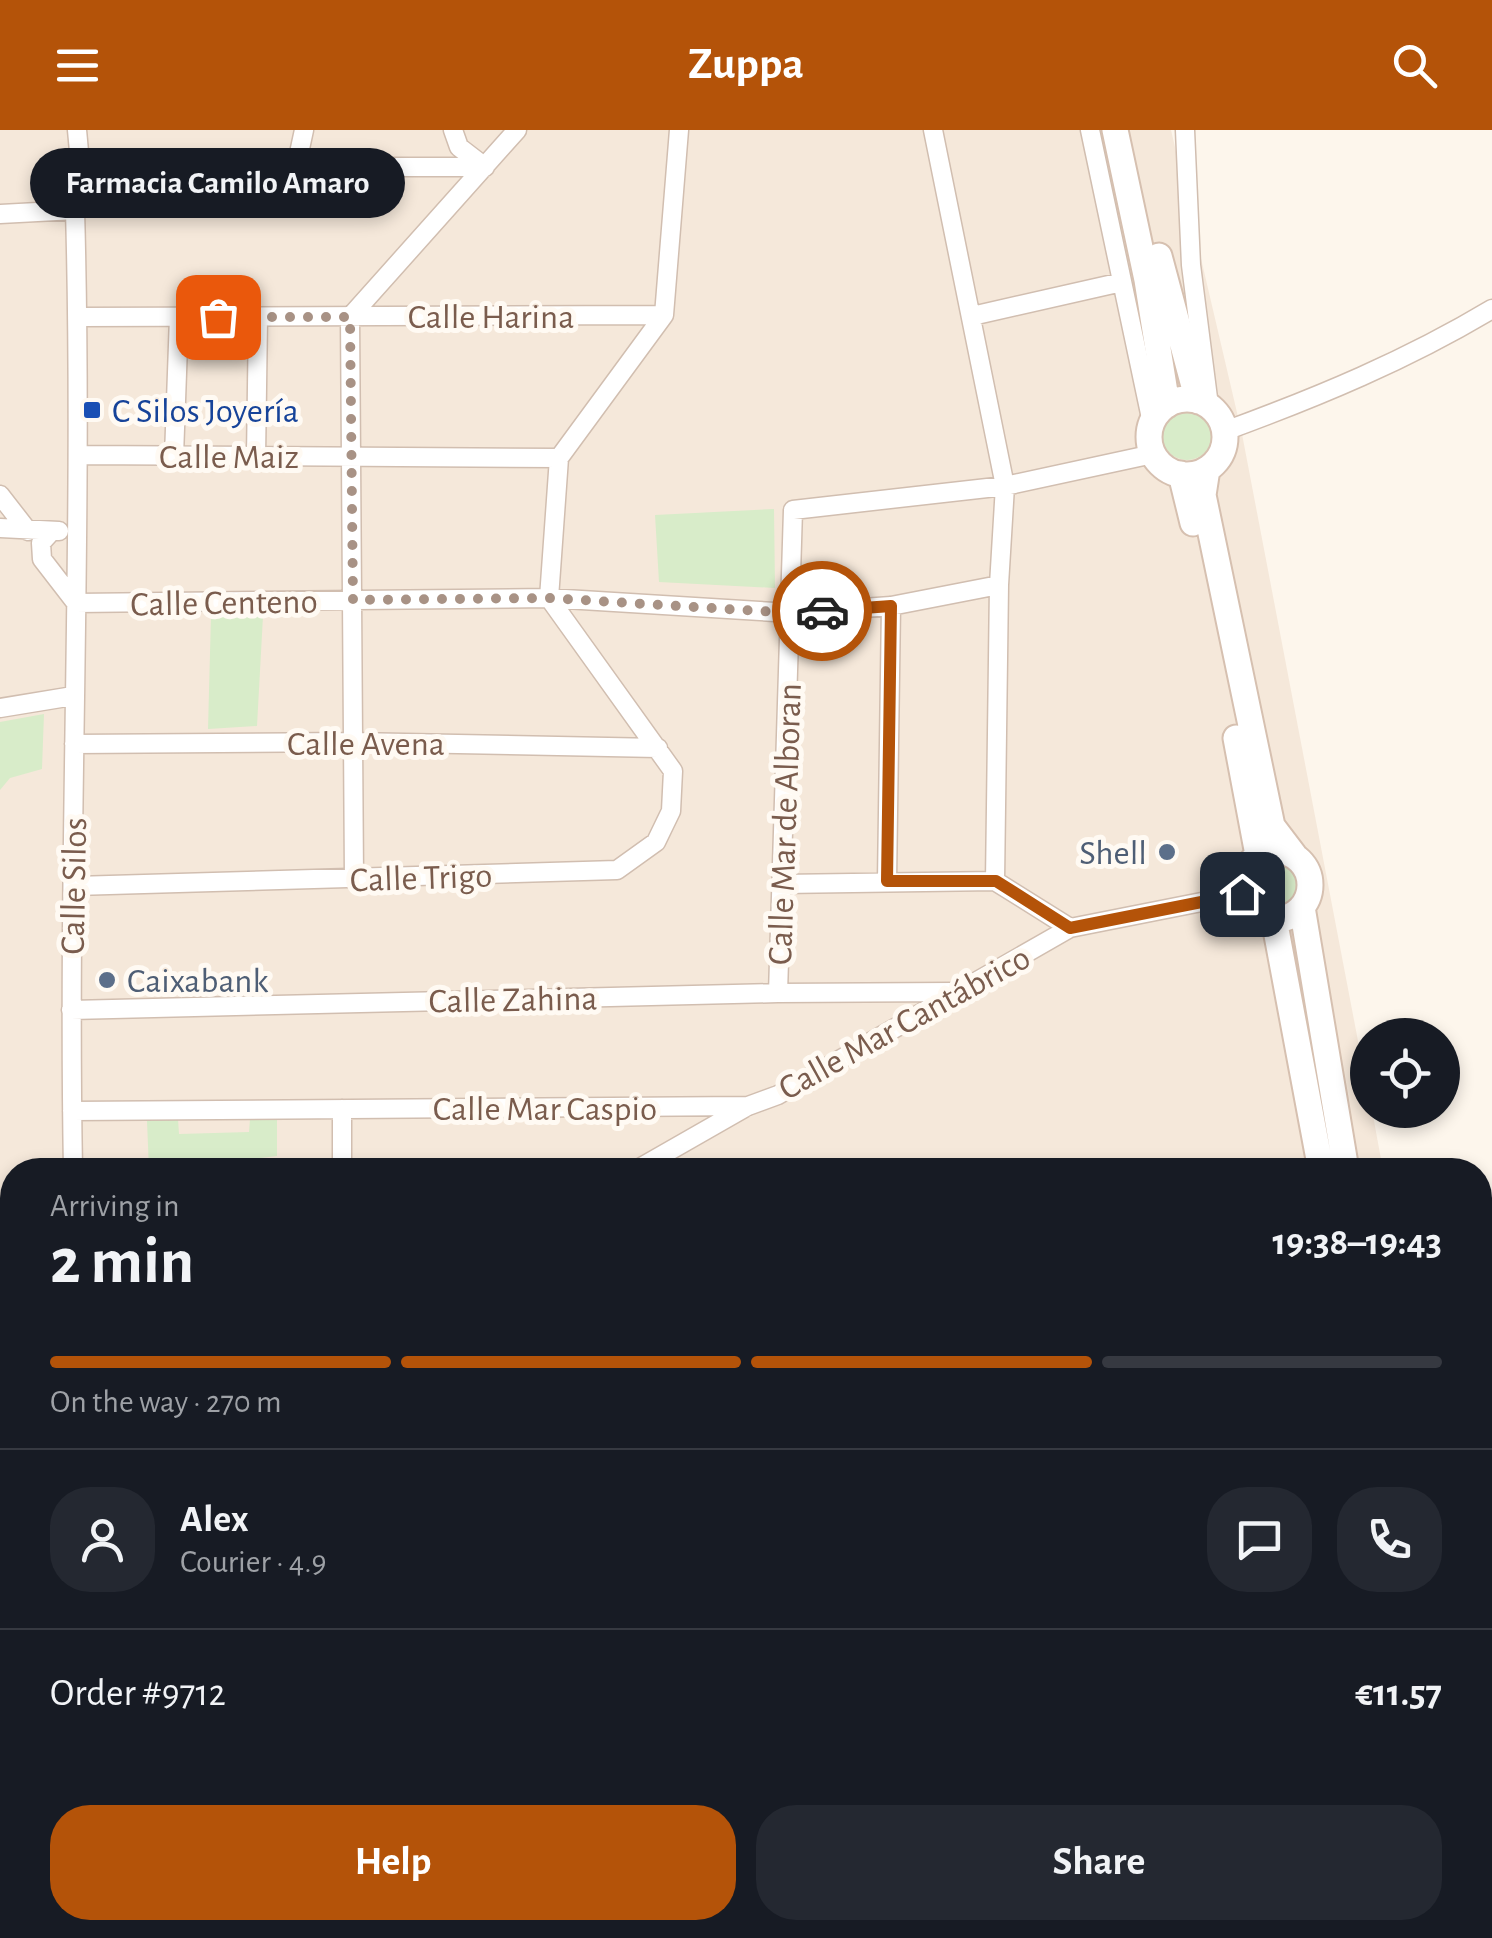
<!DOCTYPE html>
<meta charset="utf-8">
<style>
body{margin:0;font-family:"Alegreya Sans",sans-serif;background:#242831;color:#f1f3f6;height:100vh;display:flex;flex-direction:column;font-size:38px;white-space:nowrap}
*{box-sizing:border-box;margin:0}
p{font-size:32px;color:#9ea1a6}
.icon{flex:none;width:55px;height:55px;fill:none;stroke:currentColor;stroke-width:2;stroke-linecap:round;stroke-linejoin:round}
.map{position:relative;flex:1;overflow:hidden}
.side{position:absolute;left:0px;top:1028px;width:1492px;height:782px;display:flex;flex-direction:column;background:#171b24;border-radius:40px 40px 0 0;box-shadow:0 5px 15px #0003}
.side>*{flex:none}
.tools{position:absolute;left:1350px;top:888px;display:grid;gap:20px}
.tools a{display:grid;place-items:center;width:110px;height:110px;border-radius:50%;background:#171b24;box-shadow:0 5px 15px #0003;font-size:50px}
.pin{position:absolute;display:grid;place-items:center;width:85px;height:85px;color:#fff;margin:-42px;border-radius:20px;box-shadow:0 5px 15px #0006}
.courier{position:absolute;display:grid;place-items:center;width:100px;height:100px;margin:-50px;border:8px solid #b45309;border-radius:50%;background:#fff;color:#222;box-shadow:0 2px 12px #0007}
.bubble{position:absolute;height:70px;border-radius:35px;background:#171b24;box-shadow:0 5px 15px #0003;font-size:32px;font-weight:700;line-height:70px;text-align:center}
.head em{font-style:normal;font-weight:700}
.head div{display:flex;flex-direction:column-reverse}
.head{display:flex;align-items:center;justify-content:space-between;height:170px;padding:0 50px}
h1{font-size:65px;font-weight:700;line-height:75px}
.bar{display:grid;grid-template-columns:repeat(4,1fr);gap:15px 10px;align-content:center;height:120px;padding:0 50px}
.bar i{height:12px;border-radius:8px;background:#363941}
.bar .current{background:#b45309}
.bar p{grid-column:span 4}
.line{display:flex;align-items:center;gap:25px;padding:0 50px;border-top:2px solid #363941}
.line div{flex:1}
.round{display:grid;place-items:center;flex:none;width:105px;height:105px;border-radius:40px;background:#242831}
.button{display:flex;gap:20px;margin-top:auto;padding:20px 50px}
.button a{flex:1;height:115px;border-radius:40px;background:#b45309;color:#fff;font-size:40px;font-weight:700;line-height:115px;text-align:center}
.button a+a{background:#242831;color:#f1f3f6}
header{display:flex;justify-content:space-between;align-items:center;height:130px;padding:0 50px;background:#b45309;color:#fff;font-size:45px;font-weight:700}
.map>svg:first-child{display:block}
.residential{fill:#f5e8da}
.green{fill:#d8ecc9}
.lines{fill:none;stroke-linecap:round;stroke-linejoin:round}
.pedestrian-casing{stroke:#d1beb0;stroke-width:16}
.minor-casing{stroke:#d1beb0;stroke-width:21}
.tertiary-casing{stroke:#d1beb0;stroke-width:26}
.secondary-casing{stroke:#d6c0b0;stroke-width:29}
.pedestrian{stroke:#fff;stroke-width:12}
.minor{stroke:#fff;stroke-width:18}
.tertiary{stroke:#fff;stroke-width:22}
.secondary{stroke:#fff;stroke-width:25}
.done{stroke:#a89285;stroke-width:10;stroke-dasharray:0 18}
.route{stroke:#b45309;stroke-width:12}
.transit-dot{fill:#1a4fb4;stroke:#fffaf3;stroke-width:4}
.service-dot{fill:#5c6f8a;stroke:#fffaf3;stroke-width:4}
.labels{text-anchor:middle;stroke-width:10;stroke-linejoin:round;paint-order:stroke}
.street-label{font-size:35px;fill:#7a5c4d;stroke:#fffaf3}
.transit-label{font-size:35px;fill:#164399;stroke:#fffaf3;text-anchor:start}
.service-label{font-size:35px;fill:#4e5e75;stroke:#fffaf3;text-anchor:end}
</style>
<header><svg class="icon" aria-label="menu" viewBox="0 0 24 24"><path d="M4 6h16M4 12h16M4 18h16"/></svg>Zuppa<svg class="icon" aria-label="search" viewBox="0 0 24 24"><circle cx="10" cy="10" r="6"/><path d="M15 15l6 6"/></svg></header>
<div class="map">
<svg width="1492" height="1808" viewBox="0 0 1492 1808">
<rect width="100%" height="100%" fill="#fdf6ec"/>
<path class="residential" d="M0,0H1171L1242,304L1367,958L1368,980H1372L1383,1040H12V1798H1480V1543L1484,1566L1492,1570V1808H0Z"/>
<path class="green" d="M1162 305a25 25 0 1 1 50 0a25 25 0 1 1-50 0Z
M774,379L775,458L659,452L655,385Z
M211,485L263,486L257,596L208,599Z
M44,584L42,639L10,648L0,660V592Z
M1249 755a26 26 0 1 1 52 0a26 26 0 1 1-52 0Z
M277,987V1026L261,1028V1040H149L147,991L178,989L179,1004L249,1002L250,989Z"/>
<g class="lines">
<defs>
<path id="pedestrian" d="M0,1393L12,1401
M0,1463L12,1473"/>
<path id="minor" d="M453,0L459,17L485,37
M933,0L1005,356L999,455L995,751
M1090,0L1152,293
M1185,0L1191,135L1209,276
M296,37L304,0
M81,43L296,37H485
M0,84L75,80
M972,186L1122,152
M78,187L664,185
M1225,301C1318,267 1407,230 1492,179
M80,325L559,328
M174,326L179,187
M256,327L258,187
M0,365L28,401
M0,398L59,401
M51,402L41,413L42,429L76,473
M76,473L549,468L792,483L891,476L999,455
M0,578L73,566
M74,614L353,612L658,618
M354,749L350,187L517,0
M887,751L891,476
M995,751L1070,798
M782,754L995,751
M75,756L617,740L656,712L671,681L673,641L549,468L559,328L664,185L679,0
M778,863L793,380L1005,356L1153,324
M71,880L778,863L954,862
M342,979V1040
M72,981L748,976
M73,1040C67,719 84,400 75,80L81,43L77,0
M636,1040L748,976L778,965L1070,798L1242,764
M0,1326L12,1338
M0,1493L12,1474
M1480,1603L1492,1606
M0,1767L12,1766
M0,1787L3,1808
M70,1798L71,1808
M365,1798L378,1808
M511,1798L523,1808
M665,1798L677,1808
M813,1798L829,1808
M867,1798L882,1808
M145,1808L153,1798
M419,1808L427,1798
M1014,1808V1798"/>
<path id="tertiary" d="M840,1798L855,1808"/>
<path id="secondary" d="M1115,0L1147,150L1167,275
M1159,126L1198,271
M1149 307a38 38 0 1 1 76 0a38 38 0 1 1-76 0Z
M1207,339L1203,365L1272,696L1294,725
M1181,344L1193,393
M1236,608L1258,725
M1242 755a34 34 0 1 1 68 0a34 34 0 1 1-68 0Z
M1302,777L1346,1040
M1274,789L1321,1040
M1383,1808L1387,1798"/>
</defs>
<use href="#pedestrian" class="pedestrian-casing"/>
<use href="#minor" class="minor-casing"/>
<use href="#tertiary" class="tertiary-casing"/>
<use href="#secondary" class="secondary-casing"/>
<use href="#pedestrian" class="pedestrian"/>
<use href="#minor" class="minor"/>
<use href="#tertiary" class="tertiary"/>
<use href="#secondary" class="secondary"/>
</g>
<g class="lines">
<path class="done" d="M218,187H350L353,470L548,468L792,483L822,481"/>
<path class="route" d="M822,481L891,476L887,751H996L1070,798L1242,764"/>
</g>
<rect class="transit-dot" x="82" y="270" width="20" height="20" rx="5"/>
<g class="service-dot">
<circle cx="1167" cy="722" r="10"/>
<circle cx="107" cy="850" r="10"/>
</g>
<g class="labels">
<g class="street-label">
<text x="491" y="198">Calle Harina</text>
<text x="229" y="338">Calle Maiz</text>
<text transform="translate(224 472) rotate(-1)" y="12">Calle Centeno</text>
<text x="366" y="625">Calle Avena</text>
<text transform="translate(784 694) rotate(-88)" y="12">Calle Mar de Alboran</text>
<text transform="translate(421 747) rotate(-2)" y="12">Calle Trigo</text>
<text transform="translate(73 756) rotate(-89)" y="12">Calle Silos</text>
<text transform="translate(513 869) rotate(-1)" y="12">Calle Zahina</text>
<text transform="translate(904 892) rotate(-29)" y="12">Calle Mar Cantábrico</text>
<text x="545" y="990">Calle Mar Caspio</text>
</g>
<g class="transit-label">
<text x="112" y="292">C Silos Joyería</text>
</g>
<g class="service-label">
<text x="1147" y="734">Shell</text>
<text x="127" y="862" text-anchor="start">Caixabank</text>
</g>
</g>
</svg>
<div class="tools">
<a><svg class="icon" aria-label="locate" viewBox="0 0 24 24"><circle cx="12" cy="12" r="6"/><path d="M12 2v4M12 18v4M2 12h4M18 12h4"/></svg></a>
</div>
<div class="pin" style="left:218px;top:187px;background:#ea580c"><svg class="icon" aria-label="bag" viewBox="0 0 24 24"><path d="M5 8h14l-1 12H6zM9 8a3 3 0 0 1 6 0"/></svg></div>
<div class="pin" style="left:1242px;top:764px;background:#1f2937"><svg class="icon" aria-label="home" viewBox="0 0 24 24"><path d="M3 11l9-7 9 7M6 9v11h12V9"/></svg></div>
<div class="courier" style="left:822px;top:481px"><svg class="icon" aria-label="car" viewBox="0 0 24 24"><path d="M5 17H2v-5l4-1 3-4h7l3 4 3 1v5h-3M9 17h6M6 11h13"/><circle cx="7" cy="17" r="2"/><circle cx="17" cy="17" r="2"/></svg></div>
<div class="bubble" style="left:30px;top:18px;width:375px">Farmacia Camilo Amaro</div>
<section class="side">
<div class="head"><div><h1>2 min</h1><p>Arriving in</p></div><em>19:38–19:43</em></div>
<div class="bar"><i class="current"></i><i class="current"></i><i class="current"></i><i></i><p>On the way · 270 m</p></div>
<div class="line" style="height:180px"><a class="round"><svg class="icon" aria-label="person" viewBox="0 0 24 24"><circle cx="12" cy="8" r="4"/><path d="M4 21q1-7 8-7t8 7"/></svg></a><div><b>Alex</b><p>Courier · 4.9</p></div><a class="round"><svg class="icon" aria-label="chat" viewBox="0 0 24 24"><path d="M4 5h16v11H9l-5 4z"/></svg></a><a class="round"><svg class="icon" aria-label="phone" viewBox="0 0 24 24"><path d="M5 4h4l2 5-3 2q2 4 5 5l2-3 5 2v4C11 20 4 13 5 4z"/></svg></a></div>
<div class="line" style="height:130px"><div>Order #9712</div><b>€11.57</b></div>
<div class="button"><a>Help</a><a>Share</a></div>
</section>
</div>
